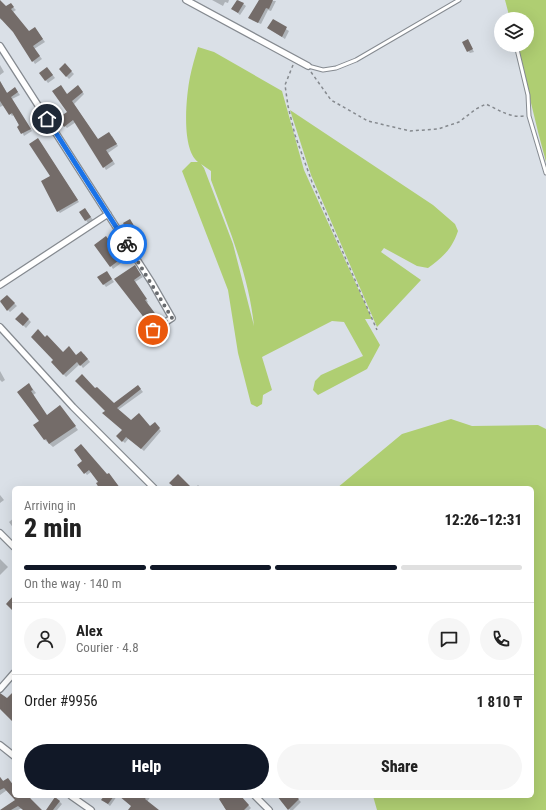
<!DOCTYPE html>
<meta charset="utf-8">
<style>
body{margin:0;font-family:"Roboto Condensed",sans-serif;background:#f6f6f6;color:#222;height:100vh;display:flex;flex-direction:column;font-size:15px;white-space:nowrap}
*{box-sizing:border-box;margin:0}
p{font-size:13px;color:#767676}
.icon{flex:none;width:22px;height:22px;fill:none;stroke:currentColor;stroke-width:2;stroke-linecap:round;stroke-linejoin:round}
.map{position:relative;flex:1;overflow:hidden}
.side{position:absolute;left:12px;top:486px;width:522px;height:312px;display:flex;flex-direction:column;background:#fff;border-radius:6px;box-shadow:0 4px 16px #0002}
.side>*{flex:none}
.controls{position:absolute;left:494px;top:12px;display:grid;gap:8px}
.controls a{display:grid;place-items:center;width:40px;height:40px;border-radius:50%;background:#fff;box-shadow:0 4px 16px #0002;font-size:20px}
.pin{position:absolute;display:grid;place-items:center;width:34px;height:34px;color:#fff;margin:-17px;border:2px solid #fff;border-radius:50%;box-shadow:0 1px 4px #0007}
.courier{position:absolute;display:grid;place-items:center;width:40px;height:40px;margin:-20px;border:3px solid #1a73e8;border-radius:50%;background:#fff;color:#222;box-shadow:0 1px 5px #0007}
.summary em{font-style:normal;font-weight:800}
.summary div{display:flex;flex-direction:column-reverse}
.summary{display:flex;align-items:center;justify-content:space-between;height:68px;padding:0 12px}
h1{font-size:26px;font-weight:800;line-height:30px}
.bar{display:grid;grid-template-columns:repeat(4,1fr);gap:6px 4px;align-content:center;height:48px;padding:0 12px}
.bar i{height:5px;border-radius:3px;background:#e0e0e0}
.bar .current{background:#111827}
.bar p{grid-column:span 4}
.line{display:flex;align-items:center;gap:10px;padding:0 12px;border-top:1px solid #e0e0e0}
.line div{flex:1}
.round{display:grid;place-items:center;flex:none;width:42px;height:42px;border-radius:21px;background:#f6f6f6}
.primary-button{display:flex;gap:8px;margin-top:auto;padding:8px 12px}
.primary-button a{flex:1;height:46px;border-radius:24px;background:#111827;color:#fff;font-size:16px;font-weight:800;line-height:46px;text-align:center}
.primary-button a+a{background:#f6f6f6;color:#222}
.map>svg:first-child{display:block}
.green{fill:#afce72;fill-rule:evenodd}
.shadow{fill:#0003}
.building{fill:#746c69}
.lines{fill:none;stroke-linecap:round;stroke-linejoin:round}
.service-casing{stroke:#858a90;stroke-width:5}
.minor-casing{stroke:#858a90;stroke-width:8}
.path{stroke:#85898e;stroke-width:1.5;stroke-dasharray:3 3;stroke-linecap:butt}
.service{stroke:#fff;stroke-width:3}
.minor{stroke:#fff;stroke-width:5.5}
.done{stroke:#686b6f;stroke-width:4;stroke-dasharray:0 7.2}
.route{stroke:#1a73e8;stroke-width:5}
</style>
<div class="map">
<svg width="546" height="810" viewBox="0 0 546 810">
<rect width="100%" height="100%" fill="#dae0e7"/>
<path class="green" d="M505,0H546V162C535,123 527,84 517,45H527V19H510Z
M198,47L214,52L282,91L304,170L372,319H365L380,345L367,369L318,395L313,390L315,381L321,375L363,356L344,322L332,321L262,357L272,390L263,395L262,404L257,407L251,404L238,353L228,290L182,171L191,162H198C181,149 186,97 190,77C192,67 195,57 198,47ZM201,164L211,171V180C228,226 249,276 254,326L233,244L204,168Z
M290,110L433,205L455,224L458,231C452,249 443,257 428,268L417,266L384,248L381,252L421,280L377,327L311,175Z
M451,419L472,426L538,425L546,429V810H377L373,796H532V488H337L402,434Z"/>
<path class="shadow" d="M212,0H229L228,3L225,2L223,6Z
M238,0L246,6L240,15L232,8Z
M259,0L276,1L271,11L268,10L261,24L252,20Z
M0,1L6,8L13,7L16,10L13,12L29,32L37,31L45,42L34,49L42,59L35,64L14,32L3,20L0,19Z
M273,21L289,31L285,39L268,28Z
M468,40L474,52L470,53L468,51Z
M0,65L4,72L0,75Z
M65,65L74,74L69,79L60,69Z
M49,70L55,78L48,83L40,73Z
M0,81L7,93L15,88L20,95L12,99L32,131L24,136L14,115L12,116L4,105L0,107Z
M80,89L84,94L74,104L98,140L112,136L118,146L108,153L115,164L106,170L76,122L67,128L65,126L68,112L67,95Z
M38,139L79,202L60,213L58,211L51,176Z
M85,209L93,220L88,223L80,212Z
M132,223L140,236L135,239L133,237Z
M108,240L124,261L113,269L111,266Z
M135,267L143,277L135,282L148,302L147,303L162,323L151,330L153,336L149,338L143,330L151,324L116,279Z
M109,275L114,282L106,287L99,278Z
M7,296L17,306L10,312L0,302Z
M22,313L31,322L26,328L17,319Z
M165,333L168,337L160,342L154,335Z
M63,353L77,356L84,354L90,362L83,368L80,364L66,377L52,362Z
M0,371L5,380L2,382L0,380Z
M138,386L143,392L118,410L131,422L150,427L155,424L161,431L144,451L129,438L125,443L117,436L123,430L106,411L95,389L114,404Z
M32,388L36,393L33,395L47,416L63,410L78,430L53,447L45,440L41,421L18,392Z
M79,465L108,475L109,474L120,488H100L99,482L91,472L87,475Z
M198,485L201,488H195Z
M0,495L4,500L0,503Z
M14,518V529L9,522Z
M0,559L8,567L0,575Z
M0,777L4,782L14,786V796H33L30,799L41,810H24L22,808L18,810H1L17,801L7,790L0,795Z
M105,796H117L110,806L105,802Z
M120,796H151L147,802L156,810H130L132,806Z
M224,796H240L251,808L249,810H227L224,807L225,805Z
M278,796H295L301,802L293,810H290Z
M59,801L62,804L57,810H48Z"/>
<path class="building" d="M0,0L6,6L11,3L14,7L11,9L29,31L35,27L43,39L33,46L40,56L32,62L13,32L0,18Z
M237,0L244,3L238,13L231,9Z
M259,0H273L269,9L266,8L258,23L248,18Z
M273,19L287,27L282,37L267,28Z
M468,39L473,49L467,52L462,42Z
M65,63L72,71L66,77L59,69Z
M47,67L53,75L45,81L39,73Z
M0,81L7,93L15,87L18,92L11,97L31,129L21,134L17,127L19,125L12,113L9,115L0,101Z
M61,85L67,94L78,85L83,92L72,101L98,139L109,132L117,144L106,150L113,161L103,168L73,120L64,127L58,118L67,112L52,91Z
M38,138L78,200L57,212L41,181L50,176L29,144Z
M85,208L91,217L85,221L79,212Z
M130,219L139,234L132,238L123,223Z
M106,236L122,258L110,267L94,245Z
M135,265L141,275L134,280L147,299L145,300L160,320L149,328L151,334L146,337L141,330L149,324L114,279Z
M107,271L112,279L103,285L97,277Z
M7,295L15,303L7,311L0,301Z
M22,312L29,319L23,326L15,319Z
M38,329L45,337L47,335L63,352L69,346L76,355L81,351L88,359L80,366L77,362L63,375L51,362L53,360L31,337Z
M163,329L166,334L157,340L153,334Z
M82,374L95,388L97,387L114,403L138,385L141,389L117,408L131,420L139,413L150,426L155,422L160,428L141,449L126,437L122,442L116,436L122,430L102,413L105,411L75,381Z
M29,383L33,390L31,391L47,415L60,405L76,426L49,444L46,439L44,440L33,425L39,421L17,392Z
M81,444L107,474L109,473L120,488H99L96,483L98,482L89,470L84,474L77,465L82,461L74,450Z
M178,474L192,488H175L169,483Z
M14,595V612L6,604Z
M14,691V723L0,709V693L7,698Z
M0,777L3,781L8,778L14,786V796H28L42,810H23L18,806L11,810H0L15,800L4,788L0,790Z
M104,796H114L108,804L101,800Z
M119,796H147L145,799L159,810H128L131,806Z
M222,796H241L249,805L244,810H226L219,799Z
M277,796H296L299,799L288,810Z
M55,797L60,801L53,810H46Z"/>
<g class="lines">
<defs>
<path id="service" d="M516,45L528,95L529,116L546,173
M308,66L323,70L336,68L356,60L459,0"/>
<path id="minor" d="M186,0L308,66
M0,46L152,283L172,318L153,330
M0,285L108,214
M0,327L73,407L154,488
M0,533L14,547
M0,689L14,673
M0,745L14,756
M71,796L91,810
M255,796L269,810"/>
</defs>
<use href="#service" class="service-casing"/>
<use href="#minor" class="minor-casing"/>
<path class="path" d="M293,65L285,85L288,106L295,135L312,182L377,330
M311,72L331,100L368,121L410,131L438,129L459,122L476,109L486,104C499,110 510,118 524,116"/>
<use href="#service" class="service"/>
<use href="#minor" class="minor"/>
</g>
<g class="lines">
<path class="done" d="M127,244L172,318L153,330"/>
<path class="route" d="M47,119L127,244"/>
</g>
</svg>
<div class="controls">
<a><svg class="icon" aria-label="layers" viewBox="0 0 24 24"><path d="M12 4l9 5-9 5-9-5zM3 14l9 5 9-5"/></svg></a>
</div>
<div class="pin" style="left:153px;top:330px;background:#ea580c"><svg class="icon" aria-label="bag" viewBox="0 0 24 24"><path d="M5 8h14l-1 12H6zM9 8a3 3 0 0 1 6 0"/></svg></div>
<div class="pin" style="left:47px;top:119px;background:#1f2937"><svg class="icon" aria-label="home" viewBox="0 0 24 24"><path d="M3 11l9-7 9 7M6 9v11h12V9"/></svg></div>
<div class="courier" style="left:127px;top:244px"><svg class="icon" aria-label="bike" viewBox="0 0 24 24"><circle cx="6" cy="16" r="4"/><circle cx="18" cy="16" r="4"/><path d="M6 16l4-8h5l3 8M10 8l3 8H6M13 5h3"/></svg></div>
<section class="side">
<div class="summary"><div><h1>2 min</h1><p>Arriving in</p></div><em>12:26–12:31</em></div>
<div class="bar"><i class="current"></i><i class="current"></i><i class="current"></i><i></i><p>On the way · 140 m</p></div>
<div class="line" style="height:72px"><a class="round"><svg class="icon" aria-label="person" viewBox="0 0 24 24"><circle cx="12" cy="8" r="4"/><path d="M4 21q1-7 8-7t8 7"/></svg></a><div><b>Alex</b><p>Courier · 4.8</p></div><a class="round"><svg class="icon" aria-label="chat" viewBox="0 0 24 24"><path d="M4 5h16v11H9l-5 4z"/></svg></a><a class="round"><svg class="icon" aria-label="phone" viewBox="0 0 24 24"><path d="M5 4h4l2 5-3 2q2 4 5 5l2-3 5 2v4C11 20 4 13 5 4z"/></svg></a></div>
<div class="line" style="height:52px"><div>Order #9956</div><b>1 810 ₸</b></div>
<div class="primary-button"><a>Help</a><a>Share</a></div>
</section>
</div>
